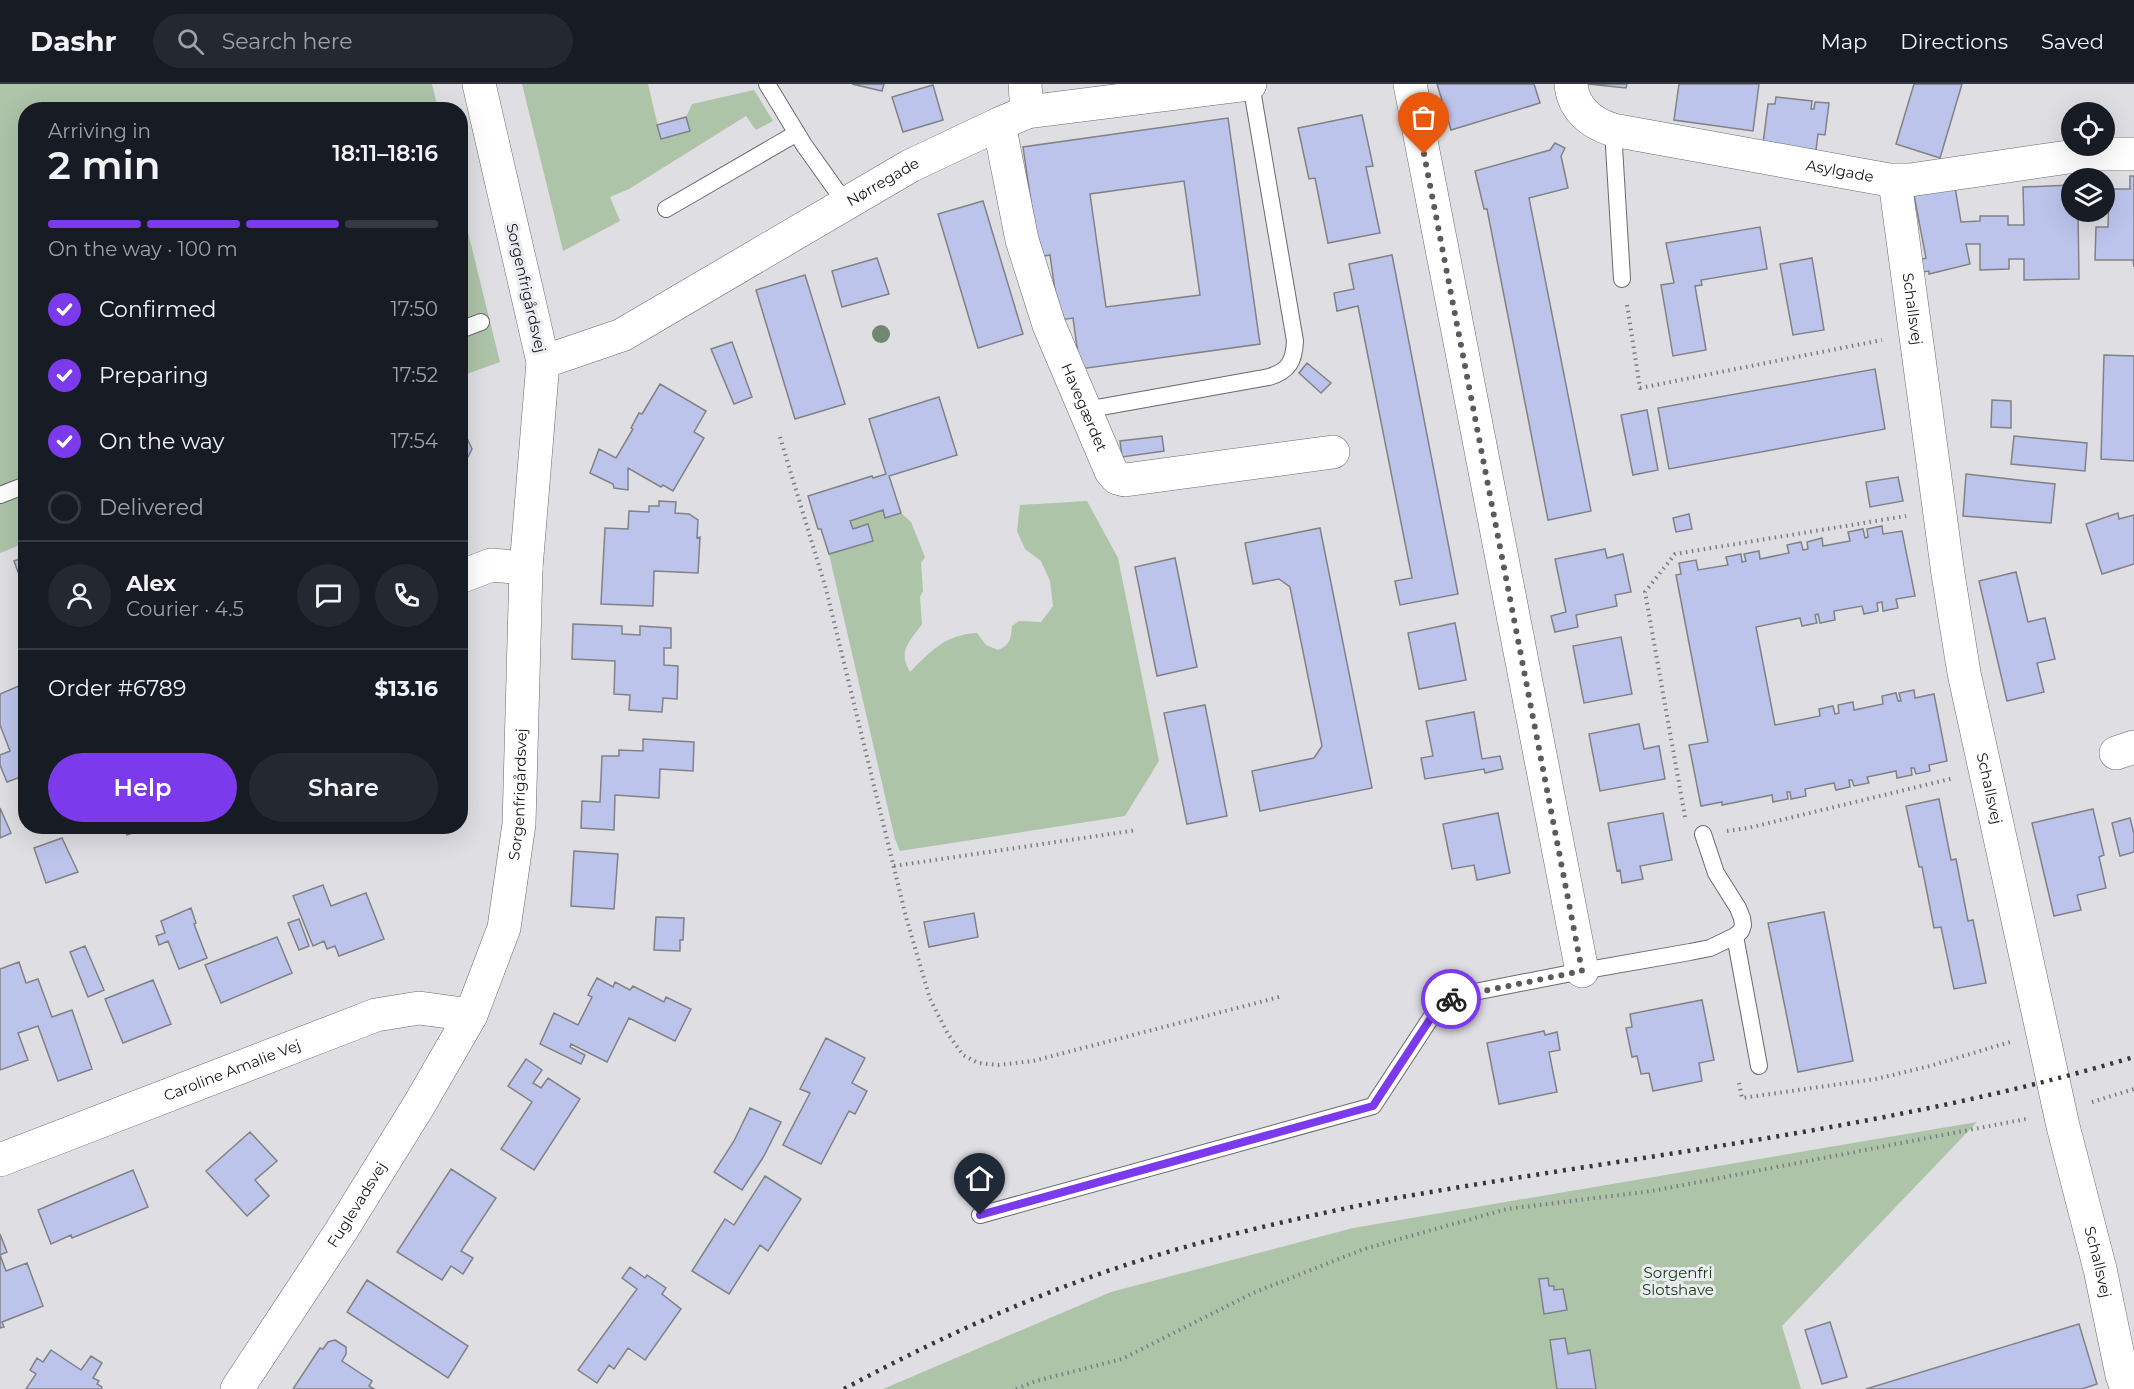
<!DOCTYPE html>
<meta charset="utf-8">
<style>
body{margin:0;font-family:Montserrat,sans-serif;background:#242831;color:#f1f3f6;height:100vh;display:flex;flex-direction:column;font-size:22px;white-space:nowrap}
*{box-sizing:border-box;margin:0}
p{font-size:20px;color:#9ea1a6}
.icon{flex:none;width:33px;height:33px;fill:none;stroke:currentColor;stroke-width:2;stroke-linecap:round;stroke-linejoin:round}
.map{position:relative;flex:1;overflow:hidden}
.panel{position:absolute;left:18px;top:18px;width:450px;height:732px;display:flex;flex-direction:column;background:#171b24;border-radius:24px;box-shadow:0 6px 24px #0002}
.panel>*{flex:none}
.buttons{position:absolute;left:2061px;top:18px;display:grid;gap:12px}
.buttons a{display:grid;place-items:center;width:54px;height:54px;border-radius:50%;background:#171b24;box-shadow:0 6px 24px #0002;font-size:30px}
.pin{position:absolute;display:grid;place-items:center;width:51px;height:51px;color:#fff;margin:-62px -26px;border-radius:50% 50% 50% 0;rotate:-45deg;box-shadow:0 0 6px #0007}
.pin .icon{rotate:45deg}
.courier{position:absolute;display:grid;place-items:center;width:60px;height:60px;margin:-30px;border:4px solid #7c3aed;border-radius:50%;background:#fff;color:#222;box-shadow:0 2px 8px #0007}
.head em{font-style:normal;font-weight:600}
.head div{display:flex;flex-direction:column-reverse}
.head{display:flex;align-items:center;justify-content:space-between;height:102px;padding:0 30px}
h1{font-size:39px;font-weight:600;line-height:45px}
.bar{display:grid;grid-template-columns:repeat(4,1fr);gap:9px 6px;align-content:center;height:72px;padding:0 30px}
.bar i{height:8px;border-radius:4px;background:#363941}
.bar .selected{background:#7c3aed}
.bar p{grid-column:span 4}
.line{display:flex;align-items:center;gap:15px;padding:0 30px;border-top:2px solid #363941}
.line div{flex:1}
.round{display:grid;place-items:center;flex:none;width:63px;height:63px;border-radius:32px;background:#242831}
ol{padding:0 30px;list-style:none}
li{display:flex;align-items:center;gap:18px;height:66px}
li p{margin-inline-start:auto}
li .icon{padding:6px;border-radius:50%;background:#7c3aed;color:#fff;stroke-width:4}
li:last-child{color:#9ea1a6}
li i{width:33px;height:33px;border:3px solid #363941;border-radius:50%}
.cta{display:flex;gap:12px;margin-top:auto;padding:12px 30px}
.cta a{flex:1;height:69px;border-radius:36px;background:#7c3aed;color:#fff;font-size:24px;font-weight:600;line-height:69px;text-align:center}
.cta a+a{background:#242831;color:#f1f3f6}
header{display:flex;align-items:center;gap:36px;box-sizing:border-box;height:84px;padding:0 30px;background:#171b24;border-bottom:2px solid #363941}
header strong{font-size:28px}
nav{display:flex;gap:33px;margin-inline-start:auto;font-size:21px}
.search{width:420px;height:54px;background:#242831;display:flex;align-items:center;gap:15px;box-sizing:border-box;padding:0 21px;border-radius:33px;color:#9ea1a6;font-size:22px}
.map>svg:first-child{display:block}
.green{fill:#adc4a9}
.building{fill:#bcc4ec;stroke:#818286;stroke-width:1.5;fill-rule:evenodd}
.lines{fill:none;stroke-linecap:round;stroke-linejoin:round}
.service-casing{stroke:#696a6e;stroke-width:18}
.minor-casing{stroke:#696a6e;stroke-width:34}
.tertiary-casing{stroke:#696a6e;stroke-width:34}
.path{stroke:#7d7d81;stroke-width:4;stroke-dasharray:1.5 4.5;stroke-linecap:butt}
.service{stroke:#fff;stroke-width:16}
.minor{stroke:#fff;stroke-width:33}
.tertiary{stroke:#fff;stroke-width:33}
.rail{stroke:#37373a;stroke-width:4.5;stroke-dasharray:3 6;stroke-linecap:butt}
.tree{fill:#708770}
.done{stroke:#5b5b5e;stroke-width:6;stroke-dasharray:0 10.8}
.route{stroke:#7c3aed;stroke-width:8}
.labels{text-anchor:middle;stroke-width:6;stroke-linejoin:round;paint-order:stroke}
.street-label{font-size:15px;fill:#151517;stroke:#ebecf1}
.park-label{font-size:15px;fill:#164012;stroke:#ebecf1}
</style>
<header>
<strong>Dashr</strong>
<div class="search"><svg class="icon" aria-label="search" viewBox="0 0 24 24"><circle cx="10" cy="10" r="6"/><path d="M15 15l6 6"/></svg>Search here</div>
<nav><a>Map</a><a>Directions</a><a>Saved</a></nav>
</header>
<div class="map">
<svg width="2134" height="1305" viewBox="0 0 2134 1305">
<rect width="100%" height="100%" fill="#dedee3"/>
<path class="green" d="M0,0H432L438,25L26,26L25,459L0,469Z
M522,0H648L661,55L686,33L692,20L754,6L773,37L756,46L746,32L629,105L610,113L620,137L563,167Z
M460,116L500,278L461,292H460Z
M1087,417L1118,474L1159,677L1125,732L900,767L895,755L829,470L873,457L868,440L853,445L850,437L883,426L885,434L901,429L911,438L925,473L921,479L923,507L920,513L922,540C910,558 897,566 910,588C932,566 945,551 977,549L986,561L998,566C1010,561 1011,555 1012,542L1019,537L1041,538L1053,522L1050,497L1041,477L1025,465L1017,447L1020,421Z
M1977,1038L1782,1242L1801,1305H883L1111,1208L1353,1144Z"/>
<path class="building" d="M852,0H884L882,7Z
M1437,0H1534L1540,19L1451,46Z
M1588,0H1627L1626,4Z
M1679,0H1759L1753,47L1674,36Z
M1914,0H1962L1940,74L1896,60Z
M933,1L943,36L903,48L892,13Z
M1776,13L1812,17L1811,25H1814L1815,18L1829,19L1825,51L1818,50L1816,66L1763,60L1768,20H1775Z
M1362,31L1373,82L1366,83L1380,149L1328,159L1315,94L1309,95L1298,44Z
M686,33L690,47L661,55L657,41Z
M1228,34L1260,260L1080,285L1073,234L1059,236L1050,171L1039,173L1023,63ZM1184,97L1200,211L1106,223L1090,110Z
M1555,59L1565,64L1561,72L1568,104L1529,114L1591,427L1548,436L1487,125H1484L1475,87L1550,66Z
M2130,92H2134V183L2133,176H2095L2096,143H2108L2109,105H2130Z
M1954,98L1961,138L1980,137V132H2008V141H2024L2023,103L2072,101V128H2078L2079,195L2024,196V175H2009V185L1980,186V160H1966L1970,180L1929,190V187L1922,188L1919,176L1926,174L1913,106Z
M983,117L1023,250L978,264L938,130Z
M1760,143L1767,185L1701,196L1702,201L1695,202L1706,266L1673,272L1661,201L1674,199L1666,159Z
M1392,171L1458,510L1400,521L1395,497L1412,494L1358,222L1337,227L1334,209L1354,205L1349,180Z
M877,174L889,210L842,223L832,187Z
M1812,174L1824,246L1793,251L1780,180Z
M805,191L845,320L795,335L756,206Z
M732,258L752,313L734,320L711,265Z
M2104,271L2134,272V377L2101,375Z
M1307,279L1331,299L1321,309L1299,289Z
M1875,285L1885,345L1669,385L1658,324Z
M660,300L706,327L694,348L704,354L673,407L663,401L661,403L628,384V406L614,404L613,400L590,389L599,365L616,374L633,345L631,344L639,329L642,330Z
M939,313L957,371L889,392L901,429L885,434L883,426L850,437L853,445L868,440L873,457L829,470L821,445H818L808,412L872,392L873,394L886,390L869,335Z
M1992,316L2011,317V344L1991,343Z
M1647,326L1658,386L1633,391L1621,331Z
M460,350L466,352L472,365L468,373L460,376Z
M1162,352L1164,367L1122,373L1120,357Z
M2014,352L2087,359L2085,387L2011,380Z
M1966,390L2055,400L2051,439L1963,432Z
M1898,393L1903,417L1870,423L1866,398Z
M659,417L676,418L675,429L689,430L698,436L697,454L700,453L698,489L654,487L653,522L601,520L605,444L628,445L629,427L649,428V422H659Z
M2118,429L2119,435L2134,431V480L2102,490L2086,440Z
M1689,430L1692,445L1676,448L1673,434Z
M1882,442L1883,450L1902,447L1915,512L1896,515L1898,524L1883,527L1882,518L1877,519L1878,527L1864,530L1862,522L1834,527L1835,536L1820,539L1818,530L1815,531L1817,539L1802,542L1800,534L1756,543L1775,641L1820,632L1819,625L1833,622L1835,630L1839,629L1838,621L1853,618L1854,626L1883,620L1882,612L1896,609L1898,617H1901L1899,609L1914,606L1915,614L1934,610L1947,677L1929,681L1930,687L1916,690L1914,684H1911L1912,691L1897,694L1896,687L1867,693L1869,699L1854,702L1852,696H1849L1850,703L1836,706L1834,699L1805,705L1806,712L1791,715L1790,708H1787L1788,715L1773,718L1772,711L1722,721V718L1701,722L1689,661L1708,658L1676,491L1681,490L1679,479L1696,476L1698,486L1728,481L1726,473L1741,470L1742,478L1746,477L1744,470L1759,467L1760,475L1789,469L1787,461L1801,458L1803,466L1808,465L1807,458L1822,454L1823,462L1850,457L1848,448L1863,445L1865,454L1868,453L1867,445Z
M1320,444L1372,704L1260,727L1252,687L1314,674L1322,662L1290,503L1279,495L1253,500L1245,459Z
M1605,465L1607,474L1623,470L1631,508L1615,511L1617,522L1576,531L1578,543L1555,548L1551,532L1566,528L1555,475Z
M26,467V485L18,488L14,477L22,474L20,469Z
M1175,474L1197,583L1157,592L1135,483Z
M2016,488L2028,538L2045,534L2055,575L2037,579L2044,608L2007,617L1979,497Z
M1455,539L1466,596L1419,605L1408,549Z
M573,540L622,542V550L640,551V542L671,544V564H664V581L678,582L677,615L663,614L662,628L629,626L630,611L614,610L615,577L572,575Z
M1621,553L1632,610L1584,619L1573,562Z
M26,599V691L7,698L0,681V671L10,667L0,641V610Z
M1205,621L1227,732L1187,740L1164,629Z
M1474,628L1482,675L1500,672L1503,685L1485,689L1484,685L1425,695L1421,674L1433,672L1426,637Z
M1639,640L1644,665L1659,662L1665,695L1600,707L1589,650Z
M643,655L694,658L693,687L660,685L659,714L615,711L614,746L581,744L582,717L600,718L602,672H619V666L643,667Z
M1939,715L1951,776L1956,775L1968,837L1973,836L1986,899L1954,905L1941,843L1934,844L1922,783H1919L1906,722Z
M0,724L11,749L0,754Z
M2093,725L2104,771L2099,773L2106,804L2077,811L2081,826L2054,832L2032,739Z
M1498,729L1510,789L1477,796L1474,781L1452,785L1443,740Z
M1663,729L1672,776L1640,782L1643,795L1622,799L1620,786L1617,787L1608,739Z
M2130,734L2134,750V768L2120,772L2112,739Z
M124,742H151L127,751Z
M62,754L78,788L46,799L34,764Z
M574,767L618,770L614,825L571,822Z
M323,801L331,822L366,809L384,855L339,872L335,862L327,865L324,857L313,862L293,812Z
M191,824L196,839L194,840L207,874L179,885L168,857L159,861L156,852L165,849L161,837Z
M1824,828L1853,977L1798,988L1768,839Z
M974,829L978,853L929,863L924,838Z
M656,833L684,834L683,856H680V867L654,866Z
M299,835L309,862L299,866L288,839Z
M277,853L292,889L221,919L205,881Z
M85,862L104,906L88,913L70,868Z
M19,878L26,899L38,895L52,933L72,926L92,985L58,997L38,942L18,949L28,976L0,986V885Z
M597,894L613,903L615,898L630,906L633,902L664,918L666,913L691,925L675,957L629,934L607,978L571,960L570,963L585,971L581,980L540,960L554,929L578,941L592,913L588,911Z
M153,896L171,940L123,959L105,915Z
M1702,916L1714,976L1699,979L1702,997L1653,1007L1649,989L1641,990L1637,972L1632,973L1626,944L1632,943L1630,930Z
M1544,947L1545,951L1557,948L1560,966L1549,968L1557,1008L1499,1020L1487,959Z
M826,954L865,974L852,999L867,1007L855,1030L849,1027L821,1080L783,1061L810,1009L800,1005Z
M526,975L542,986L533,999L541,1004L548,994L580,1015L534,1086L501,1065L532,1018L508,1002Z
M750,1024L781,1038L764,1072L742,1106L714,1088L734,1057Z
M250,1048L277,1077L255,1096L269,1112L247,1132L206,1087Z
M451,1085L496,1114L461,1167L473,1174L463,1190L451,1182L442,1196L397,1168Z
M133,1086L148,1123L72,1154L71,1151L51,1160L38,1126Z
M765,1092L801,1115L768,1167L760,1161L729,1210L692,1187L725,1135L734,1141Z
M0,1150L7,1168L0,1171Z
M0,1171L6,1187L27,1179L43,1222L2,1238L4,1243L0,1244Z
M630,1183L645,1194L647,1191L666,1204L662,1210L681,1225L645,1276L628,1264L614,1285L609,1281L597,1299L578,1286L637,1205L622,1194Z
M1548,1194L1549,1202H1554V1206L1563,1205L1567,1226L1544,1230L1539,1195Z
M367,1196L468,1262L448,1294L347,1228Z
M1830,1238L1847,1293L1822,1300L1805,1246Z
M2079,1240L2097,1300L2082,1305H1866Z
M1565,1254L1568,1270L1590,1266L1596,1305H1557L1550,1256Z
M335,1256L346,1263V1270L342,1277L372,1297L369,1302L374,1305H293L320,1264L323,1265L328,1258Z
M51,1266L81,1286L91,1272L102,1279L93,1294L99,1297L97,1300L102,1303L101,1305H26L36,1290L30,1286L37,1274L43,1278Z"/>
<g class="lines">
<defs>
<path id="service" d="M767,0L804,61L846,120
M1613,46L1622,195
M666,125L797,49
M460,246L481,238
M1085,326L1269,293C1289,287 1294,277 1295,257L1251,0
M0,411L26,401
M1735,852L1759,982
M980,1131L1373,1022L1440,920L1459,911L1582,887L1690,868L1710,864L1735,852L1741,847L1743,841L1742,834L1738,824L1716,789L1703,750"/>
<g id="minor">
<path d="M1025,0L1027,28"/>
<path d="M1410,0L1582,887"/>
<path id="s1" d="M1571,0C1573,25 1591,39 1613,46L1889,96H1910L2089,70H2134"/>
<path id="s2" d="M999,40L1022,156L1049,241L1111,387L1117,394L1125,396L1333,368"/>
<path id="s3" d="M1895,97L1948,490L1964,589L2063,1042L2100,1185L2122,1291L2127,1305"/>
<path id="s4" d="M543,278L622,251L910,82L999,40L1027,28L1250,0"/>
<path d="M460,493L491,481L526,484"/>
<path d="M2116,669L2134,663"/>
</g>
<g id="tertiary">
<path id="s5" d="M0,1076L376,931L419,924L471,931"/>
<path id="s6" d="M237,1305L341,1147L419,1021L471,931L504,844L519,740L526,484L543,278L479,0"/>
</g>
</defs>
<use href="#service" class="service-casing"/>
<use href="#minor" class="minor-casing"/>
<use href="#tertiary" class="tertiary-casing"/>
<path class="path" d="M1627,221L1640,304L1882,256
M780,353L826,505L906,833L930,915L948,950L963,971L978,979L998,981L1033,977L1283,912
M1685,733L1645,508L1675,470L1906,432
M1727,747L1748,744L1954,694
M894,782L1137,746
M1739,999L1742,1014L1876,995L1930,982L2010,958
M2092,1018L2134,1005
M1016,1305L1036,1297L1122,1275L1253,1209L1364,1165L1507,1125L1652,1107L2026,1035"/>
<use href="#service" class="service"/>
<use href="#minor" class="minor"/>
<use href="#tertiary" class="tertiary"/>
<path class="rail" d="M844,1305C927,1260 1013,1220 1102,1189C1194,1157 1289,1136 1385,1116C1635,1071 1890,1046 2134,973"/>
</g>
<circle class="tree" cx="881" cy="250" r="9"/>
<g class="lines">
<path class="done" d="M1424,70L1582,887L1459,912L1451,915"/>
<path class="route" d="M980,1131L1373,1022L1440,920L1451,915"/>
</g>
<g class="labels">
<g class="street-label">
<text dy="5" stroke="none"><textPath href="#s1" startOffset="297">Asylgade</textPath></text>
<text dy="5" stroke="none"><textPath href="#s4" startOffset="386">Nørregade</textPath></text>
<text transform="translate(526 204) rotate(77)" y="5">Sorgenfrigårdsvej</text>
<text dy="5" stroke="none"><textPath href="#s3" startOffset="129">Schallsvej</textPath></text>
<text dy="5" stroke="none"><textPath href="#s2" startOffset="297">Havegærdet</textPath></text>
<text dy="5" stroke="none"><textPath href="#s3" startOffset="615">Schallsvej</textPath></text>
<text dy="5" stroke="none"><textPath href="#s6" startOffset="669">Sorgenfrigårdsvej</textPath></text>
<text dy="5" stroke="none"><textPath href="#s5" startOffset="249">Caroline Amalie Vej</textPath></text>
<text dy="5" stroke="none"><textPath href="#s6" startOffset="220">Fuglevadsvej</textPath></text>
<text dy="5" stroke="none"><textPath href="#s3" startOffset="1101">Schallsvej</textPath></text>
</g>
<g class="park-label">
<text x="1678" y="1194">Sorgenfri<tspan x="1678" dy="17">Slotshave</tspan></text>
</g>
</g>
</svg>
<div class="buttons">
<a><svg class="icon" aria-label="locate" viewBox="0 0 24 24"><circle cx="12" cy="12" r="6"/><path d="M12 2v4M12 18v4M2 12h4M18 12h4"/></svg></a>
<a><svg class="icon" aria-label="layers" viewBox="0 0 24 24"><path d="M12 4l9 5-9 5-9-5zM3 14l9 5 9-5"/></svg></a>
</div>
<div class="pin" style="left:1424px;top:70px;background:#ea580c"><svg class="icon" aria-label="bag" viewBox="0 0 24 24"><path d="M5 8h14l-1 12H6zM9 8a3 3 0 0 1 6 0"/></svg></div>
<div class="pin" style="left:980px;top:1131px;background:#1f2937"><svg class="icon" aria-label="home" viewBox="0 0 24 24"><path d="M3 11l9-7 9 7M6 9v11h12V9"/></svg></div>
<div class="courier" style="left:1451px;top:915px"><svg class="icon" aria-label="bike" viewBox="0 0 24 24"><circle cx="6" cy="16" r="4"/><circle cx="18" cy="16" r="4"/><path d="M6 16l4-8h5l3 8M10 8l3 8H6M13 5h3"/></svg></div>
<section class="panel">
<div class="head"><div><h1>2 min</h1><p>Arriving in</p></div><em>18:11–18:16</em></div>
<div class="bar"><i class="selected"></i><i class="selected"></i><i class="selected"></i><i></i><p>On the way · 100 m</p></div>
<ol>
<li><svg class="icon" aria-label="check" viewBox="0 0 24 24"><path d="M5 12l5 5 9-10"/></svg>Confirmed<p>17:50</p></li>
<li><svg class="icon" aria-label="check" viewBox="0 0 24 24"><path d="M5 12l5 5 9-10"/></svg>Preparing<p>17:52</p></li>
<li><svg class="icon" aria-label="check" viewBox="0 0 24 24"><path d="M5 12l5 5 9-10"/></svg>On the way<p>17:54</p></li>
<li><i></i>Delivered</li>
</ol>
<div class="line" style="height:108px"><a class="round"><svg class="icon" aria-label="person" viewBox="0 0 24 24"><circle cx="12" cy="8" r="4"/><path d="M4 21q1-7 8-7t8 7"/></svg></a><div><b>Alex</b><p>Courier · 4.5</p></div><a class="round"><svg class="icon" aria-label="chat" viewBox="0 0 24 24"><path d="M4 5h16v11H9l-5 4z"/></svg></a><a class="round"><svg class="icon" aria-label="phone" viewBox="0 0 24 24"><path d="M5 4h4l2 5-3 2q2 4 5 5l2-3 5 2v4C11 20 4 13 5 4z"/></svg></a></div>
<div class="line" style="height:78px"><div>Order #6789</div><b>$13.16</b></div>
<div class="cta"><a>Help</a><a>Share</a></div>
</section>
</div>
